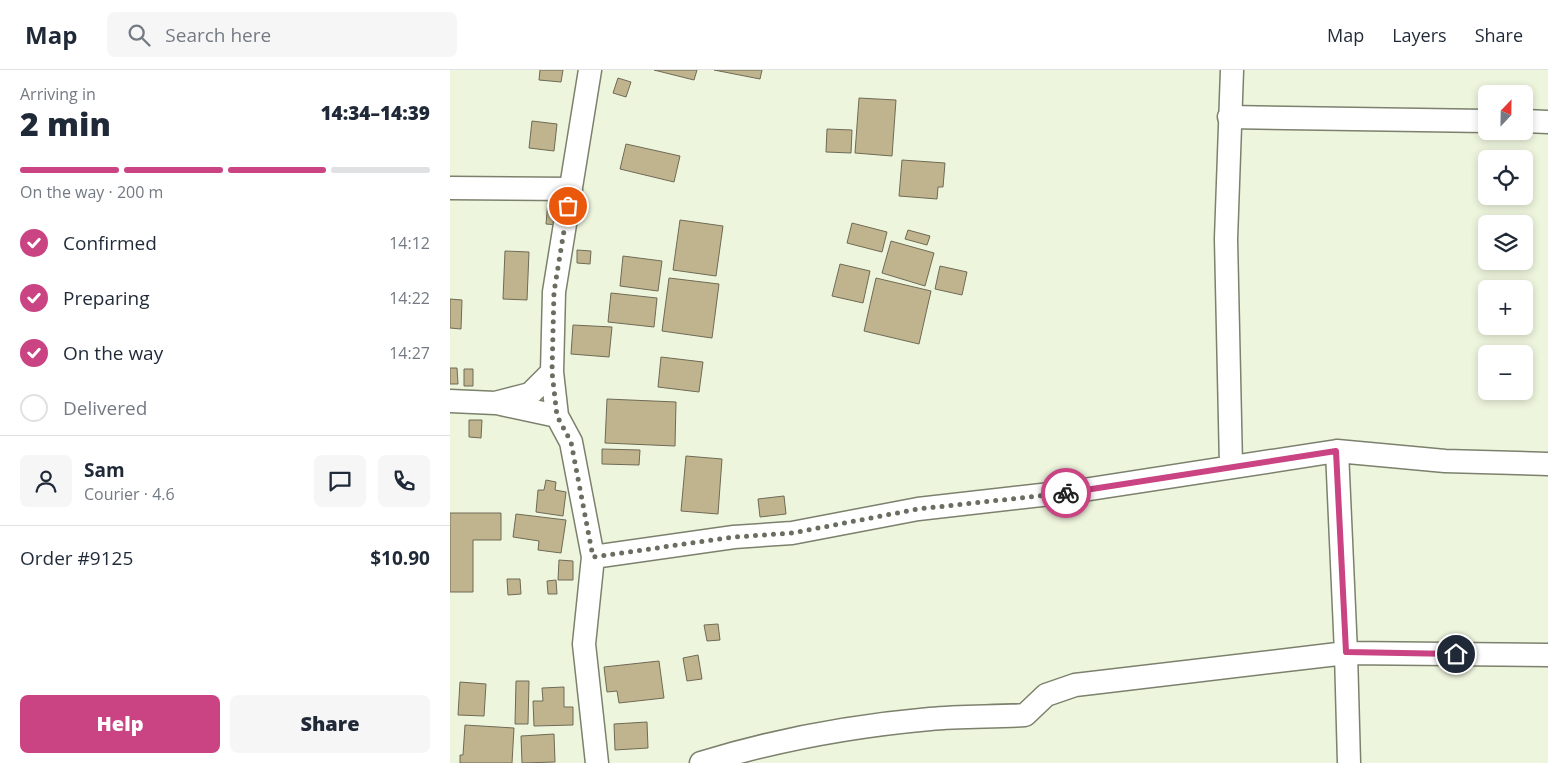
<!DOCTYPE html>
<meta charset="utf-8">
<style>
body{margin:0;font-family:"Open Sans",sans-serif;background:#f6f6f7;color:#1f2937;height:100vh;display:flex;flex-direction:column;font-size:19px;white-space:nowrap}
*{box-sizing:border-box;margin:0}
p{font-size:16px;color:#747a83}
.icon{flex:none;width:28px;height:28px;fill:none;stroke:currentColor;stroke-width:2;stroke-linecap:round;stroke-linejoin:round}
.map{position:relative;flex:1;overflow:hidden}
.side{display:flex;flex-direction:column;background:#fff;width:450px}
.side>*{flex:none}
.needle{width:32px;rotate:22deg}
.tools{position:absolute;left:1028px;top:15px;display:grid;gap:10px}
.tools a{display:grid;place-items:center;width:55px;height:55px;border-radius:8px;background:#fff;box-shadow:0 2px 8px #0003;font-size:25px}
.pin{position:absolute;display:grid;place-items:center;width:42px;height:42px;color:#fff;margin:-21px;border:2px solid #fff;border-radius:50%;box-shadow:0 1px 5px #0007}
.courier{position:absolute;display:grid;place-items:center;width:50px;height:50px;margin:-25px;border:4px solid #ca4382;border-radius:50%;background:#fff;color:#222;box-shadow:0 1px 6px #0007}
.summary em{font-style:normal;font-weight:800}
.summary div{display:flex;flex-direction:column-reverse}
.summary{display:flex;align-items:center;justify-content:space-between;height:85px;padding:0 20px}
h1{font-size:32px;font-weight:800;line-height:38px}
.bar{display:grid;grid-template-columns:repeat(4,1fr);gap:8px 5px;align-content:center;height:60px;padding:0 20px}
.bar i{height:6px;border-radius:4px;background:#e0e1e3}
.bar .current{background:#ca4382}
.bar p{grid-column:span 4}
.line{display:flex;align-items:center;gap:12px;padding:0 20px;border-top:1px solid #e0e1e3}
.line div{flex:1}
.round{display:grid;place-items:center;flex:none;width:52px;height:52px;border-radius:8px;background:#f6f6f7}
ol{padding:0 20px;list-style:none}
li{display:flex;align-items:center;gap:15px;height:55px}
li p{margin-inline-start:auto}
li .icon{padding:5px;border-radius:50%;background:#ca4382;color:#fff;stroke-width:4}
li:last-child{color:#747a83}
li i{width:28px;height:28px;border:2px solid #e0e1e3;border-radius:50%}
.button{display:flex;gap:10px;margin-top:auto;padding:10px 20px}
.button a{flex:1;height:58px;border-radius:8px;background:#ca4382;color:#fff;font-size:20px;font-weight:800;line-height:58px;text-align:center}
.button a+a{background:#f6f6f7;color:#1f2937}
header{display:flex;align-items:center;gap:30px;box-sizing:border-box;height:70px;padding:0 25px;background:#fff;border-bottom:1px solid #e0e1e3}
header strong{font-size:24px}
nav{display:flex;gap:28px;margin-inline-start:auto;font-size:18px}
.search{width:350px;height:45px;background:#f6f6f7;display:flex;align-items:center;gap:12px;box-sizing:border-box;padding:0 18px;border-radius:8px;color:#747a83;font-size:19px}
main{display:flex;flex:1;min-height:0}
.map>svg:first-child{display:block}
.building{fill:#bfb48d;stroke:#6f6a55}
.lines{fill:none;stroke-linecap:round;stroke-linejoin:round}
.minor-casing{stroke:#7b816c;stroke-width:25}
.minor{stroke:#fff;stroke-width:22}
.done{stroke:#696e60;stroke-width:5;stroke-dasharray:0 9}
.route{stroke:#ca4382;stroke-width:6}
</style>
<header>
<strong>Map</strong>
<div class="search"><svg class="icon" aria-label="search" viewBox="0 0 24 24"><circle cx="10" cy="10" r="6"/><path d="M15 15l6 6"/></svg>Search here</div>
<nav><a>Map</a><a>Layers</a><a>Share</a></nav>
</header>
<main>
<section class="side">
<div class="summary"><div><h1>2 min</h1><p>Arriving in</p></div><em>14:34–14:39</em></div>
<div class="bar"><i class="current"></i><i class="current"></i><i class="current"></i><i></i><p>On the way · 200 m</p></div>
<ol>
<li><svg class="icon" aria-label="check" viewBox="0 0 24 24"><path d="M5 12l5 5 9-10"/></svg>Confirmed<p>14:12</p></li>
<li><svg class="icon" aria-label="check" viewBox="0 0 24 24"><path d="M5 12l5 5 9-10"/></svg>Preparing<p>14:22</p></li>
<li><svg class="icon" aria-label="check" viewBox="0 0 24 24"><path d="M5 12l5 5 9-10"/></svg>On the way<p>14:27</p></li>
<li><i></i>Delivered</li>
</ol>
<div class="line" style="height:90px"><a class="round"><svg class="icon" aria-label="person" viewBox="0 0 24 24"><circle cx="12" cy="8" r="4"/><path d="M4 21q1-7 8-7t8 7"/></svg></a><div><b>Sam</b><p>Courier · 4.6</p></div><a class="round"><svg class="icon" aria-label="chat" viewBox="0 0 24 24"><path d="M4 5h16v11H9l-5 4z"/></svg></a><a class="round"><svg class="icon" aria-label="phone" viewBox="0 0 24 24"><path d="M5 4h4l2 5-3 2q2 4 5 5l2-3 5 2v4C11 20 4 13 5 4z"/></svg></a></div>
<div class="line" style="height:65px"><div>Order #9125</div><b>$10.90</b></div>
<div class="button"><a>Help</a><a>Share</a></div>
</section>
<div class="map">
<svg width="1098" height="693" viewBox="0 0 1098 693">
<rect width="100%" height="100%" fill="#eef5dd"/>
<path class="building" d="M90,0H113L111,12L89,10Z
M204,0H247L244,10Z
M264,0H312L310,9Z
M168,8L181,12L176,27L163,23Z
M409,28L446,30L442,86L405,83Z
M82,51L107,54L104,81L79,78Z
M377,59L402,60L401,83L376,82Z
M176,74L230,86L224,112L170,99Z
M452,90L495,93L493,117H488L487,129L449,126Z
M98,131L111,133L109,155L96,154Z
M230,150L273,156L266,206L223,200Z
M402,153L437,162L432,182L397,173Z
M458,160L480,166L477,175L455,169Z
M441,171L484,183L475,216L432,203Z
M127,180L141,181L140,194L127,193Z
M55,181L79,182L77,230L53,229Z
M173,186L212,191L208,221L170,216Z
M390,194L420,201L413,233L382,226Z
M490,196L517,202L512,225L485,219Z
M219,208L269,214L262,268L212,261Z
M426,208L481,221L469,274L414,261Z
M161,223L207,228L204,257L158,252Z
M0,229L12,230L11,259L0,258Z
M123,255L162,257L159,287L121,284Z
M211,287L253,292L249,322L208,317Z
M0,298H7L8,314H0Z
M14,299H23V316H14Z
M157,329L226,332L225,376L155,373Z
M19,350H32L31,368L19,367Z
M152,379L190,380L189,395L152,394Z
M236,386L272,389L268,444L231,441Z
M96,410L106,412L105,420L116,422L113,446L86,442L88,420H94Z
M334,426L336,444L310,447L308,429Z
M0,443H51V470H23V522H0Z
M66,444L116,450L111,483L88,480L89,471L63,467Z
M109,490L123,491V510H108Z
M57,509H70L71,524L58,525Z
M106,510L107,524H98L97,511Z
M268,554L270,570L257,571L254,555Z
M248,585L252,609L237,611L233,588Z
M209,591L214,628L169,633L167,621L157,622L154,597Z
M66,611H79L78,654H65Z
M10,612L36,614L34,646L8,645Z
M114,617V637H123V655L84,656L83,631H93L92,618Z
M197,652L198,678L165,680L164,654Z
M15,655L64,658L62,693H10V685H13Z
M104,664L105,692L72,693L71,666Z"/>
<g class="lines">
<defs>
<path id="minor" d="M140,0L104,222L102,302L107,346L121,372L143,487L134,574L147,693
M779,47L1036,51
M1074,51L1098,52
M0,118L121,119
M0,331L45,333L80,324L102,302
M51,334L107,346
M887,381L896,583L899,693
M781,396L776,169L782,0
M143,487L284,467L342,463L468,439L627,421L887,381L995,391L1098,394
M251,693C325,670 402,656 480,649C511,646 544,647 575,645L596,625L625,615L896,583L1098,585"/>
</defs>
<use href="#minor" class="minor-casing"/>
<use href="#minor" class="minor"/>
</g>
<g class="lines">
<path class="done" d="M118,136L104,222L102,302L107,346L121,372L143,487L284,467L342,463L468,439L616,423"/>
<path class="route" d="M616,423L886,381L896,582L1006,584"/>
</g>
</svg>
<div class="tools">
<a><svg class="needle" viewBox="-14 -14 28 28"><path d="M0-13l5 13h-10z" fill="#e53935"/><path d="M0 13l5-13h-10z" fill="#747a83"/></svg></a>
<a><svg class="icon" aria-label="locate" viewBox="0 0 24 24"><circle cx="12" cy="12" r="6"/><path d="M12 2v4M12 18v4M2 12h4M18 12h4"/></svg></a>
<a><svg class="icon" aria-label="layers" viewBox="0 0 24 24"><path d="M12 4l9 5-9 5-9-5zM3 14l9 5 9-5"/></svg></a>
<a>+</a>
<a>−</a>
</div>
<div class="pin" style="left:118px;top:136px;background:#ea580c"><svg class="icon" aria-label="bag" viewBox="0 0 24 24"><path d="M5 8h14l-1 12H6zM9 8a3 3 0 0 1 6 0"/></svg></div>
<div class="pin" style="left:1006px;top:584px;background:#1f2937"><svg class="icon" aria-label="home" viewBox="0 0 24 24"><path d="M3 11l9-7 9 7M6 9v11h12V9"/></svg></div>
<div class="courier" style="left:616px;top:423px"><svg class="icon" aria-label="bike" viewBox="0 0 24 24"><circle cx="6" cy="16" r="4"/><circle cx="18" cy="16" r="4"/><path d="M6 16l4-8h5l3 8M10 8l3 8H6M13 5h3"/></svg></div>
</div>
</main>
